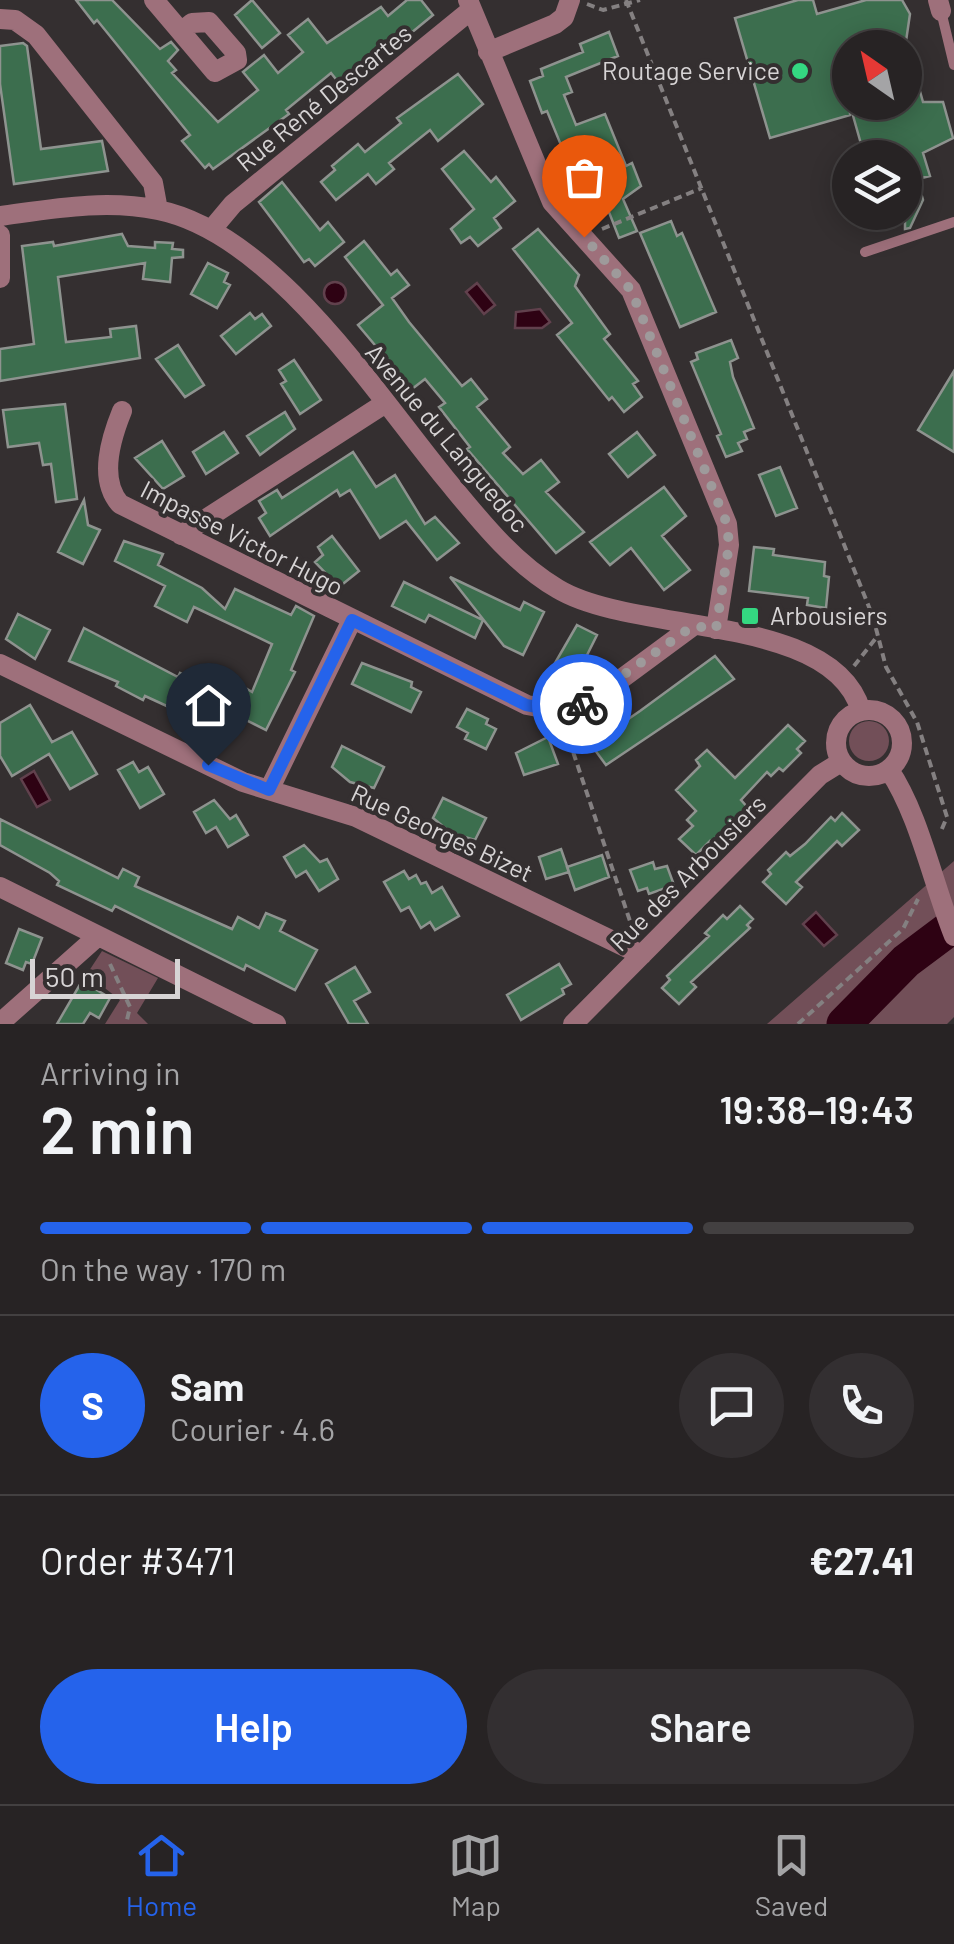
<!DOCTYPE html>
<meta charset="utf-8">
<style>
body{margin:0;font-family:Barlow,sans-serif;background:#332f31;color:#f1f3f6;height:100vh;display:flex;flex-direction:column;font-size:38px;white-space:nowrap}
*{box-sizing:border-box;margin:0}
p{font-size:32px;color:#a4a4a6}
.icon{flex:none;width:55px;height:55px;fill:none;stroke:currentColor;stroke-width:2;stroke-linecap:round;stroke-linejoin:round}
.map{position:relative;height:1024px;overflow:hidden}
.sheet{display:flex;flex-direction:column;background:#272324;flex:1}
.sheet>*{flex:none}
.needle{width:65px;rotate:326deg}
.tools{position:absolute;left:832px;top:30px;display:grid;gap:20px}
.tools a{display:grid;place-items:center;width:90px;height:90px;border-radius:50%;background:#272324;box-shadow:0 5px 25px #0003,0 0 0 2px #434041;font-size:50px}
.scale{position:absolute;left:30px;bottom:25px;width:150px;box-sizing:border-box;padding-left:10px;border:5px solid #d7d4d5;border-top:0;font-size:28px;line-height:35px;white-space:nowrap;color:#d7d4d5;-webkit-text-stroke:8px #342f30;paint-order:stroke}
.pin{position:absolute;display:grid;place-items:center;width:85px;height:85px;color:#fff;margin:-102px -42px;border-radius:50% 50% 50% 0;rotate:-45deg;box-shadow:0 0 10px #0007}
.pin .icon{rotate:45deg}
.courier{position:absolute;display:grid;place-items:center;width:100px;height:100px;margin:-50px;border:8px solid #2563eb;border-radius:50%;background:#fff;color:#222;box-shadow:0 2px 12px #0007}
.summary em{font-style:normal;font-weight:600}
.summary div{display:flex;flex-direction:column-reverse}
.summary{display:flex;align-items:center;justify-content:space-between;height:170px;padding:0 40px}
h1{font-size:65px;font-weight:600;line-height:75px}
.bar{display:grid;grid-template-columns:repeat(4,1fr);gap:15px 10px;align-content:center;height:120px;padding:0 40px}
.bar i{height:12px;border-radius:8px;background:#434041}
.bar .active{background:#2563eb}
.bar p{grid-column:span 4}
.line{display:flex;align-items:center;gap:25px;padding:0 40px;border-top:2px solid #434041}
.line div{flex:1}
.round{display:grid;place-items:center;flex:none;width:105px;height:105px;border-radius:52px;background:#332f31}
.cta{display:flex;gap:20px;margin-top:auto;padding:20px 40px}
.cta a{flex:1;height:115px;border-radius:60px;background:#2563eb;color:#fff;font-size:40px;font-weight:600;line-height:115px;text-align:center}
.cta a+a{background:#332f31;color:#f1f3f6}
.tabs{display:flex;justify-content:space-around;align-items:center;height:140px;border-top:2px solid #434041;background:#272324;font-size:28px;color:#a4a4a6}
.tabs a{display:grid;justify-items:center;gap:5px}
.tabs .active{color:#2563eb}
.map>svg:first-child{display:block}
.green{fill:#724f58}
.water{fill:#2e0213;stroke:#61414d;stroke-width:2.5}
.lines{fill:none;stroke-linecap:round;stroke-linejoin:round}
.river{stroke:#2e0213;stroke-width:35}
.building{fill:#3c6e4e;stroke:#8e938f;stroke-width:2.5}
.path{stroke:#848081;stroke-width:4;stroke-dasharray:8 5;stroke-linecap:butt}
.service{stroke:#9e707b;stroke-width:10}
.minor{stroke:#9e707b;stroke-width:20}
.done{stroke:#9e9a9b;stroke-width:10;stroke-dasharray:0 18}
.route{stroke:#2563eb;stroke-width:12}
.poi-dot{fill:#34d881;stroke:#342f30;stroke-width:4}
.labels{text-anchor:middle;stroke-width:8;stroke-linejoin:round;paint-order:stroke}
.poi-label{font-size:25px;fill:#d7d4d5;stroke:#342f30;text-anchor:end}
.street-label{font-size:25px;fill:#d7d4d5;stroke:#342f30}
</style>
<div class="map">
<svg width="954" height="1024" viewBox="0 0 954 1024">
<rect width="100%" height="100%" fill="#342f30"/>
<path class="green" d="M849 741a20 20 0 1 1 40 0a20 20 0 1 1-40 0Z
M954,861V1017L947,1024H767Z
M102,951L158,978L137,1013L148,1024H105L120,1000L87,974Z"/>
<path class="water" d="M324 293a11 11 0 1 1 22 0a11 11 0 1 1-22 0Z
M477,283L495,305L484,314L466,292Z
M540,309L550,322L542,328H515L516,312Z
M34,771L50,800L37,807L21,779Z
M816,912L837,935L824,946L803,924Z"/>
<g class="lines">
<path class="river" d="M844,1024L906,961L954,925"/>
</g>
<path class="building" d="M76,0H112L160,49L171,42L178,50L168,61L176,70L172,73L218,122L258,90L243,72L249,67L264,55L278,73L303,52L288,35L308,19L327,43L381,7L388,16L407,0H421L433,15L405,38L401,33L339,83L331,73L286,110L289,114L213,169L209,164L205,168L182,141L190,135L97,20L94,23Z
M252,0L280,33L262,48L235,15Z
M798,0H813L817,14L866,0H902L910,14L905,48H850V102H905V57L910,56L923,102H943L953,138L923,153L930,176L917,179L923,200L910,228L905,229V158H865L850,105V115L770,138L735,18Z
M609,32L618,56L566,77L572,92L564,95L576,125L605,114L626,166L632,163L641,186L623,199L637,231L619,238L602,194L584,201L547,111L542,113L530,81L543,76L541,69L583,52L580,44Z
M23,43L27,46L41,149L102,141L108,171L14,184L0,84V46Z
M458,74L483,104L438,141L430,130L389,163L394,169L376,184L368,174L336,200L321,182L335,170L332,166L358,144L365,152L401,123L397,118Z
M464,151L491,182L496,177L515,201L494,218L501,228L478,246L470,237L461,243L451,229L474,209L442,169Z
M282,182L320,230L328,222L344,242L315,266L309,259L304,262L259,202Z
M671,221L677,236L682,233L716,312L680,327L640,233Z
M538,229L579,275L575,286L610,334L604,339L638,381L633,384L642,397L624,412L612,397L609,400L557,335L572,323L513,249Z
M122,234L128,246L155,248V242L173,243L172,249L183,250V257L172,258L170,282L143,279L145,263L58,277L66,342L111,337L110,329L136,326L140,358L0,381V349L34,344L22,246L53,242L54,246Z
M364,241L391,275L397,270L409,285L392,298L409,322L462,386L471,379L487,399L477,407L510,447L503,453L523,474L541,460L559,482L546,492L584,532L556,553L467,449L470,447L439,407L445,403L425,379L412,389L358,325L383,305L345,257Z
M208,263L228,273L224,282L230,285L217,308L191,294Z
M250,313L255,319L262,314L271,326L236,354L221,336Z
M731,340L738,358L730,362L733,377L754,428L744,432L747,439L738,443L742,451L726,457L717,436L721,434L691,362L698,359L696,353Z
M178,345L204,385L185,397L156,359Z
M294,360L321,400L300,414L281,384L286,381L279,370Z
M954,371V452L918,430Z
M65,404L77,499L56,502L51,464L43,465L39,443L8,447L3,410Z
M285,412L295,429L260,455L247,436Z
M224,432L238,453L206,474L193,452Z
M637,432L655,455L628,477L609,454Z
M162,441L184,476L163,489L135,458Z
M353,452L376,487L395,475L425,524L435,517L459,543L437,560L406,521L380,538L350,490L340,496L337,490L270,536L259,518L266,513L259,501L277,490L282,498Z
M780,467L797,508L776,516L759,475Z
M664,487L686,516L662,536L690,570L664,590L631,548L610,565L590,542Z
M84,500L88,525L100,530L83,564L58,552Z
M332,536L359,571L339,587L315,562L323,555L318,547Z
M124,541L163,554L158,565L202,588L225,609L235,589L291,615L296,606L314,616L291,670L295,672L266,730L234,714L247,689L252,692L272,644L194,607L187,622L155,606L165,586L115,561Z
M754,547L774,549L773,555L825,562L824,576L829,577L826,608L807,605L808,598L749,591Z
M450,577L520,610L524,602L544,612L523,655L504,646Z
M404,582L483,620L475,638L429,615L425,622L392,606Z
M18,614L50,630L35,659L6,639Z
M577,625L597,635L574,681L551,670Z
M84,628L178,677L180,673L221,693L208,725L145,696L143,700L116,686L118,682L69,661Z
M715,656L734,679L606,765L589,742L618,720L621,724L640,711Z
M362,663L412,682L411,687L421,692L411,712L352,684Z
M30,705L52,742L72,732L97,774L70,789L49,754L12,776L0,756V723Z
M467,709L488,719L486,724L496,729L486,749L465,739L468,733L457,727Z
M788,725L805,741L797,749L801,753L783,771L779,768L771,776L767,772L741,800L749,809L713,845L710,841L696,855L679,839L693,826L687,820L696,811L676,790L700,766L696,760L707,750L735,778Z
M548,737L558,764L524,775L516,753Z
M342,746L384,767L374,788L350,782L332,767Z
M133,762L139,772L148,767L164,794L140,808L118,770Z
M443,798L486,818L475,840L451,833L433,818Z
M214,800L230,819L236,815L248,835L228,847L216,827L206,833L194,812Z
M842,813L859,830L842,846L837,841L796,882L802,887L786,904L763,882L771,874L768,870L786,852L790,856L805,844L831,817L835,821Z
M0,819L118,878L123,869L139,877L135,886L232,929L238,917L259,928L266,913L285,921L280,931L317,950L295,990L246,965L244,970L115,906L112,911L57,885L59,881L50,873L0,845Z
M304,845L320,862L327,859L338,879L319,891L306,871L296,877L284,857Z
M561,849L569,872L546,879L539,857Z
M602,855L609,877L575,890L567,867Z
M653,862L655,869L667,866L674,885L649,894L647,888L638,891L630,870Z
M404,871L409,879L416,875L421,884L426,882L432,893L442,887L459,916L435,930L430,922L421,928L409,907L401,911L384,882Z
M740,906L753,919L747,925L750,928L691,982L696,987L679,1004L662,988L670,980L667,976L709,936L705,933L723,915L727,919Z
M19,929L42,938L32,964L26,962L23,970L6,963Z
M559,964L571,984L562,989L564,994L521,1020L507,995Z
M355,967L370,992L354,1001L368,1024H349L326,984Z
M82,981L110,998L99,1018L90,1013L83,1024H57Z"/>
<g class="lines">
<path class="path" d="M626,0L873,617L886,667L917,722L947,817L941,831
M587,4L603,10L640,0
M602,229L702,188
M854,666L876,638
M565,728L632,927
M110,964L130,1007L126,1024
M798,1024L903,929L918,899"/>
<path class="service" d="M941,11L954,65
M865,252L954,222"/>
<path class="minor" d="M154,0L215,72L237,60L236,53L209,22L192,23L182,31
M468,0L552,202L631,290L727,524L729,545L716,629
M938,0L941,11
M0,19L15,20L36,35L153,183L158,210
M488,52L555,24L564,17L570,0
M0,216C52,209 105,199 158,210C272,233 374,391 445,478C479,519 512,562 558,589C635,635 833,613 861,711
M212,229L233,204L471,10
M0,235V278
M122,411C111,438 98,479 120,504L527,705L559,711L590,702L693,626
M181,535L384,404
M0,664L243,782L356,817L642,955
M836 743a33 33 0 1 1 66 0a33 33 0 1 1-66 0Z
M889,770C919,814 933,884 954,936
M269,790L352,620
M0,887L276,1024
M0,1023L98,936
M573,1024L820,775L841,762"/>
</g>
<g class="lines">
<path class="done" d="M582,704L693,626L716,629L729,545L727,524L631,290L584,237"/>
<path class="route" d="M208,765L269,790L352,620L526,705L559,711L582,704"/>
</g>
<g class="poi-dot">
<circle cx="800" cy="71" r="10"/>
<rect x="740" y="606" width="20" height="20" rx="5"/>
</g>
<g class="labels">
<g class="poi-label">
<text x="780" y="80">Routage Service</text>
<text x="770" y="625" text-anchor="start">Arbousiers</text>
</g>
<g class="street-label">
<text transform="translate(324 98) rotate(-39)" y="9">Rue René Descartes</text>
<text transform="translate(447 438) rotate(50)" y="9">Avenue du Languedoc</text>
<text transform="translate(242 538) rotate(27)" y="9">Impasse Victor Hugo</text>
<text transform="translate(442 833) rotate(25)" y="9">Rue Georges Bizet</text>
<text transform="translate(688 873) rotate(-45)" y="9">Rue des Arbousiers</text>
</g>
</g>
</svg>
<div class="tools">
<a><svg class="needle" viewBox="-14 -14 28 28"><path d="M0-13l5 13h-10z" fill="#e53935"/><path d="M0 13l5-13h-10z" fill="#a4a4a6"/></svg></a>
<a><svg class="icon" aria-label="layers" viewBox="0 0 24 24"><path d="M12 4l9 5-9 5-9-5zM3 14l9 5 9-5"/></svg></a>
</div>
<div class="scale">50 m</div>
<div class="pin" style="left:584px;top:237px;background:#ea580c"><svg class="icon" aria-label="bag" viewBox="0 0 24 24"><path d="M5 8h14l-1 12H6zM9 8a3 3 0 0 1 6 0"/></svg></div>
<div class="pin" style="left:208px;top:765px;background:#1f2937"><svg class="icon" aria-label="home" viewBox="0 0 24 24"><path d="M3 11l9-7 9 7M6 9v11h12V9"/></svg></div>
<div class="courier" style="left:582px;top:704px"><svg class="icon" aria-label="bike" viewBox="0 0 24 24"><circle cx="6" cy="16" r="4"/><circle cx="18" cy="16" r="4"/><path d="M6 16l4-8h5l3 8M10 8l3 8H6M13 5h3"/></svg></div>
</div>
<section class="sheet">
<div class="summary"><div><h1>2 min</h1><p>Arriving in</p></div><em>19:38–19:43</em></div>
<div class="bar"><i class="active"></i><i class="active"></i><i class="active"></i><i></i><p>On the way · 170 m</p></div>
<div class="line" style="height:180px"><b class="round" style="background:#2563eb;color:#fff">S</b><div><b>Sam</b><p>Courier · 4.6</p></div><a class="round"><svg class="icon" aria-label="chat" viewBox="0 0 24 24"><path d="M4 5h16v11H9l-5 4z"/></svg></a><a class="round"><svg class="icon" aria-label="phone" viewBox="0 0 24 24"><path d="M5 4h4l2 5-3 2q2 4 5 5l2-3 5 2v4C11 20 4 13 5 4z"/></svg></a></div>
<div class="line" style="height:130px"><div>Order #3471</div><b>€27.41</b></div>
<div class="cta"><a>Help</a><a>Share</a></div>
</section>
<nav class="tabs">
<a class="active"><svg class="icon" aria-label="home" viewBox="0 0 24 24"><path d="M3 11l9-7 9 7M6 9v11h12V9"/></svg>Home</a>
<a><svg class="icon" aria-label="map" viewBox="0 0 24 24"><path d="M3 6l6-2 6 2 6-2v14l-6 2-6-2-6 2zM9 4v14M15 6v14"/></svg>Map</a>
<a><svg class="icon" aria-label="saved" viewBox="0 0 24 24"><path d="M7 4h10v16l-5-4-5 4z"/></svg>Saved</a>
</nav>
